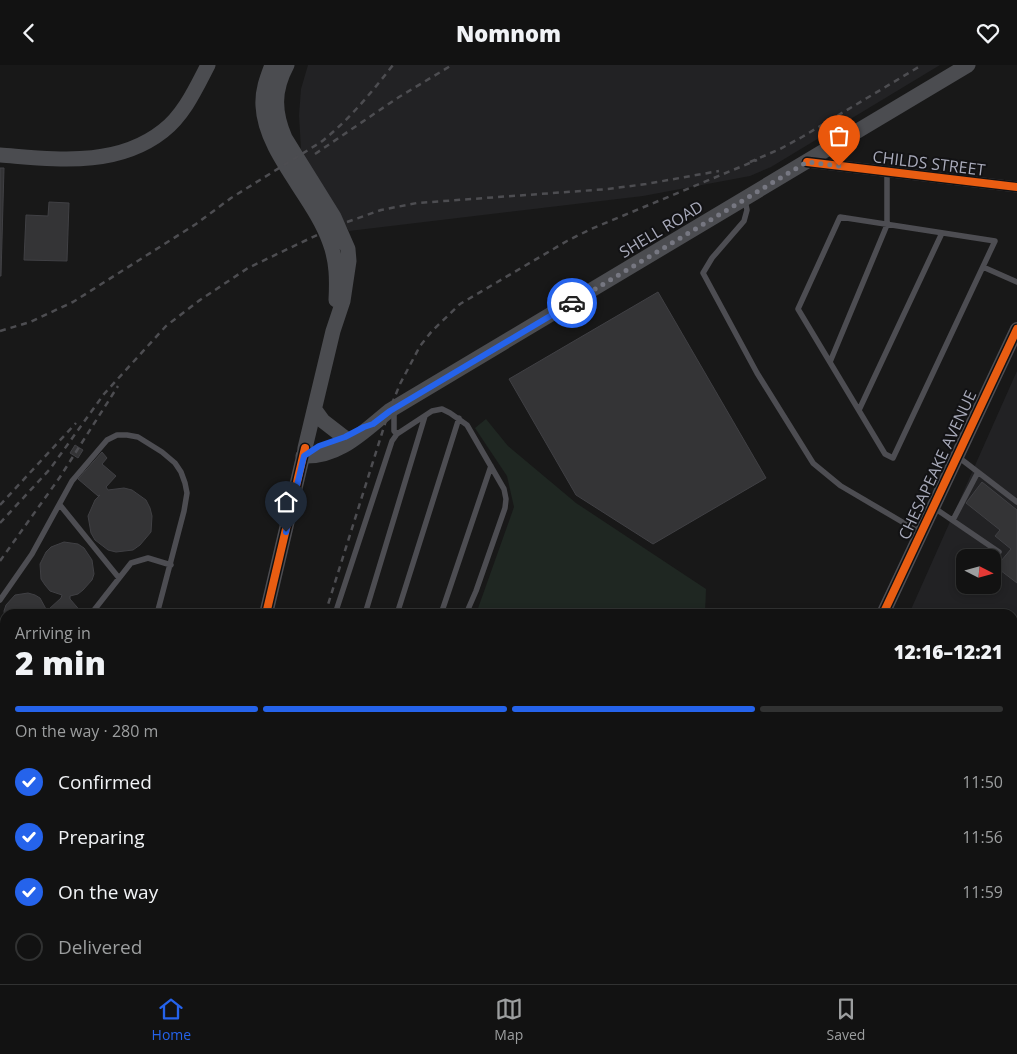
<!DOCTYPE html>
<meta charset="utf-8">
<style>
body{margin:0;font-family:"Open Sans",sans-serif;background:#1f2020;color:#f1f3f6;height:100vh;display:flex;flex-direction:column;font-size:19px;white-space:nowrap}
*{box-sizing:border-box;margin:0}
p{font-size:16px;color:#9c9e9f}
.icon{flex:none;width:28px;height:28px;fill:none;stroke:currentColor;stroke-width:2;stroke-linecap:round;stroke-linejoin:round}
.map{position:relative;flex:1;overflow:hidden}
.drawer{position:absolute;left:0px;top:544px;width:1018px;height:376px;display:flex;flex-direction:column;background:#121212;border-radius:15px 15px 0 0;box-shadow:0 2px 8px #0003,0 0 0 1px #313232}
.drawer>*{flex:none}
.needle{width:32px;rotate:96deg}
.tools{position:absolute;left:956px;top:484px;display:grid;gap:10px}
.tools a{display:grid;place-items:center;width:45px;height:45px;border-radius:10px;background:#121212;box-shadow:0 2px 8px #0003,0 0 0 1px #313232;font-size:25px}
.pin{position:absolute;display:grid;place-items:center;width:42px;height:42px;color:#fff;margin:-51px -21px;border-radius:50% 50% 50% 0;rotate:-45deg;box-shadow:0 0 5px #0007}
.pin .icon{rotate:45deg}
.courier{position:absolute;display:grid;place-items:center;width:50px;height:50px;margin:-25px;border:4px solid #2563eb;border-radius:50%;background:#fff;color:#222;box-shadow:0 1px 6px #0007}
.summary em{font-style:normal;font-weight:800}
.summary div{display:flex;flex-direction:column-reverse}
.summary{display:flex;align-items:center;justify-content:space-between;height:85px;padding:0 15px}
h1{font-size:32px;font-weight:800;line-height:38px}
.bar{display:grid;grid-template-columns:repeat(4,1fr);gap:8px 5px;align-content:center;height:60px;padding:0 15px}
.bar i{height:6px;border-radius:4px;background:#313232}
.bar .selected{background:#2563eb}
.bar p{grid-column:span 4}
ol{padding:0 15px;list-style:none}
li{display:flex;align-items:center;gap:15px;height:55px}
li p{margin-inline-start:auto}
li .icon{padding:5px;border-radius:50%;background:#2563eb;color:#fff;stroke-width:4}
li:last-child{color:#9c9e9f}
li i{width:28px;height:28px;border:2px solid #313232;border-radius:50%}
header{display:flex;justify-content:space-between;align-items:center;height:65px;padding:0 15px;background:#121212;font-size:22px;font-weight:800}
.tabs{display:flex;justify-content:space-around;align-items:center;height:70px;border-top:1px solid #313232;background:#121212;font-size:14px;color:#9c9e9f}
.tabs a{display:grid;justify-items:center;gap:2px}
.tabs .selected{color:#2563eb}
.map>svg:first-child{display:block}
.built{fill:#222224;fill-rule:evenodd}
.green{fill:#1f2722}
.water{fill:#29313b}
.building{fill:#343436;stroke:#404044}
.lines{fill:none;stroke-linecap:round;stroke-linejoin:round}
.service{stroke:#4d4d52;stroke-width:5.5}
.minor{stroke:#4d4d52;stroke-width:11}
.tertiary{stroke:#4d4d52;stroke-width:14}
.secondary{stroke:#4b4c50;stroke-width:15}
.rail{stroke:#4d4d51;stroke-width:2.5;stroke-dasharray:6 5;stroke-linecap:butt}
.cycleway-casing{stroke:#121214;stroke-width:11}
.cycleway{stroke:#e95d12;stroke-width:8}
.done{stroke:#767781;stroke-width:5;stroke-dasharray:0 9}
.route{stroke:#2563eb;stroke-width:6}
.labels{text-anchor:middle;stroke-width:4;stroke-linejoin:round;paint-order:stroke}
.street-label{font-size:16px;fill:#a8aaba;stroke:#121214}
</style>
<header><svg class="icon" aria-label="back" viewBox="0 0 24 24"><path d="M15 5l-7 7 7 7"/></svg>Nomnom<svg class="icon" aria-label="heart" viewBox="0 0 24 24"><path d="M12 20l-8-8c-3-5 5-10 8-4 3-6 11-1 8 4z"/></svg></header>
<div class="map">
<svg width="1017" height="919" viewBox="0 0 1017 919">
<rect width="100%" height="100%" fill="#181818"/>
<path class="built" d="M308,0H940L771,102L750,111L643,131L349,166L301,84L299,50L301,24Z
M1017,306V919H65L66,915H1012V549H909ZM965,492H992V520H965Z"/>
<path class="green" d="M486,354L508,381L576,438L706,524L705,549H476L514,442L507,411L475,363Z"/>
<path class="water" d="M5,776V915H66L65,919H0V793Z"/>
<path class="building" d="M0,103H4L1,211H0Z
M49,137L69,138L67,196L24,195L26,150L48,151Z
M658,227L766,413L653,479L576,430L509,314Z
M75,380L83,385L78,393L70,388Z
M102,387L107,393L102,399L116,411L106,422L108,425L124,423L132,425L146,435L150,443L152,451L151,467L140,480L133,485L116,487L108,485L95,475L91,468L88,451L95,435L100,430L98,431L78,414Z
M982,417L1017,445V518L996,502L1011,484L995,471L1000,465L966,438Z
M64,477L78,479L84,483L92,495L94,509L92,515L83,525L78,529L70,531V534L83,549H5V555L4,546L6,540L15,530L28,528L35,530L40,533L46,544H49L61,533L62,530L50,526L45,520L41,514L40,499L46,487L51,482Z
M1012,673H1017V707H1012Z"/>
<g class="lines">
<path class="service" d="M745,135L747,145L744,156L712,193L703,208L757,308L813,398L841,421L921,468
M840,152L995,176L893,393L885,389L798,244Z
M983,202L1017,217
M830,297L887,160V107
M859,345L942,168
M397,369L432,346L442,344L450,348L467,360L504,424L506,434L505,443L476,526L466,549
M957,391L1017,437
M60,440L119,513
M933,442L999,487
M953,455L978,407
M0,535L32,489L72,416L107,375L117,370H127L138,372L162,387L175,398L181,407L185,418L187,428L184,446L157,549
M91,549L131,498L148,493L171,500
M335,549L392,376L397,369L394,366V346
M365,549L425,351
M397,549L459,353
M441,549L491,401
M0,574L5,578
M0,614H5
M1012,622H1017
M1012,819L1017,818
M323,915L333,919
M629,915L630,919
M649,915L650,919
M670,915V919
M687,915L688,919
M709,915L710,919
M721,915V919
M775,915V919
M830,915L831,919
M918,915L919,919
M220,919L227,917L237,919"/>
<path class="minor" d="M807,97L1017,122
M0,641L5,640
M1012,782H1017"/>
<path class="tertiary" d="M266,549L305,383
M883,549L1017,264
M882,915L883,919
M177,919L178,915"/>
<path class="secondary" d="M272,0C267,13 262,26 263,41C265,88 315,133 330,178C337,197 337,215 336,235
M287,0C273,26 274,47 285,73L334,152L348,184L349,196L343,236L333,266L305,383
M0,90C55,94 116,103 163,66C184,50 196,23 208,0
M315,345L323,356L345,373
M303,391C339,393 364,366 389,346L968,0"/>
<path class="rail" d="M315,89L399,32L452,0
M750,97L780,84L802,72L922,0
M347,157L381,145L417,138L608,124L646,119L719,106
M0,266L30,257L73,237L196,159L231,133L321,77C349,55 371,28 393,0
M0,440L76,358
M0,458L50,404L104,329L166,261L200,235L248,203L317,170
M0,496L60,412L118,321
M325,549L389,346L400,319L420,281L432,266L460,239L567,176L591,164L757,95"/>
<defs>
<path id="cycleway" d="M807,97L1017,122
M266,549L305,383
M883,549L1017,264"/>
</defs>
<use href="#cycleway" class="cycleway-casing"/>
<use href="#cycleway" class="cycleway"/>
</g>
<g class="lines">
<path class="done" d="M572,238L807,97L839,101"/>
<path class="route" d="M286,467L304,391L319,381L345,372L364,362L373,359L390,346L572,238"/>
</g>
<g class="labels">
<g class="street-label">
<text transform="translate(929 98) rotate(7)" y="6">CHILDS STREET</text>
<text transform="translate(661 164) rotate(-31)" y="6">SHELL ROAD</text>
<text transform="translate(937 400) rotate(-65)" y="6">CHESAPEAKE AVENUE</text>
</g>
</g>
</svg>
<div class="tools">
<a><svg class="needle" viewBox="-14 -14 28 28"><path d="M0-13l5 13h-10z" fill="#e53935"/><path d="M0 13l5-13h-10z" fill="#9c9e9f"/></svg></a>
</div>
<div class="pin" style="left:839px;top:101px;background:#ea580c"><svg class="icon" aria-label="bag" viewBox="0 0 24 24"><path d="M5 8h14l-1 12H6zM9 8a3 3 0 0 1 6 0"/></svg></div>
<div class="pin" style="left:286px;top:467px;background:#1f2937"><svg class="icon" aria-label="home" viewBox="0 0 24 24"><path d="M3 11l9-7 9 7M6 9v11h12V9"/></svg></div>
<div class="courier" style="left:572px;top:238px"><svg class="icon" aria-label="car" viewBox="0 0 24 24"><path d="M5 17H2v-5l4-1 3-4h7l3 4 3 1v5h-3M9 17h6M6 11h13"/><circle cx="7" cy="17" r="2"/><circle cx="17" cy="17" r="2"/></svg></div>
<section class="drawer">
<div class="summary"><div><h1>2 min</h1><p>Arriving in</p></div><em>12:16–12:21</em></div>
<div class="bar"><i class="selected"></i><i class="selected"></i><i class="selected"></i><i></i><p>On the way · 280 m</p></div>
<ol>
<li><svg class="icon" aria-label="check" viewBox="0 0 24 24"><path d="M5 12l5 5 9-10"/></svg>Confirmed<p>11:50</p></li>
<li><svg class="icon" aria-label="check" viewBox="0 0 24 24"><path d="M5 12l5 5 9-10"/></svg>Preparing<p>11:56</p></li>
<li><svg class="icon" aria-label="check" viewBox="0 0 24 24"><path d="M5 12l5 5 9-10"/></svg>On the way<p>11:59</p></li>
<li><i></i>Delivered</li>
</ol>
</section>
</div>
<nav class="tabs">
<a class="selected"><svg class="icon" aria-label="home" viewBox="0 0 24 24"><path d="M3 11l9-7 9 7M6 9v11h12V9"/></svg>Home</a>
<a><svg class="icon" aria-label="map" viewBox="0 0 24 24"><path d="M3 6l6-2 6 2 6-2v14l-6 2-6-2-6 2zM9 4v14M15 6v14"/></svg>Map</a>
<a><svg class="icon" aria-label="saved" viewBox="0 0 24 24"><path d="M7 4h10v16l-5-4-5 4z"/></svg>Saved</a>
</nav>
